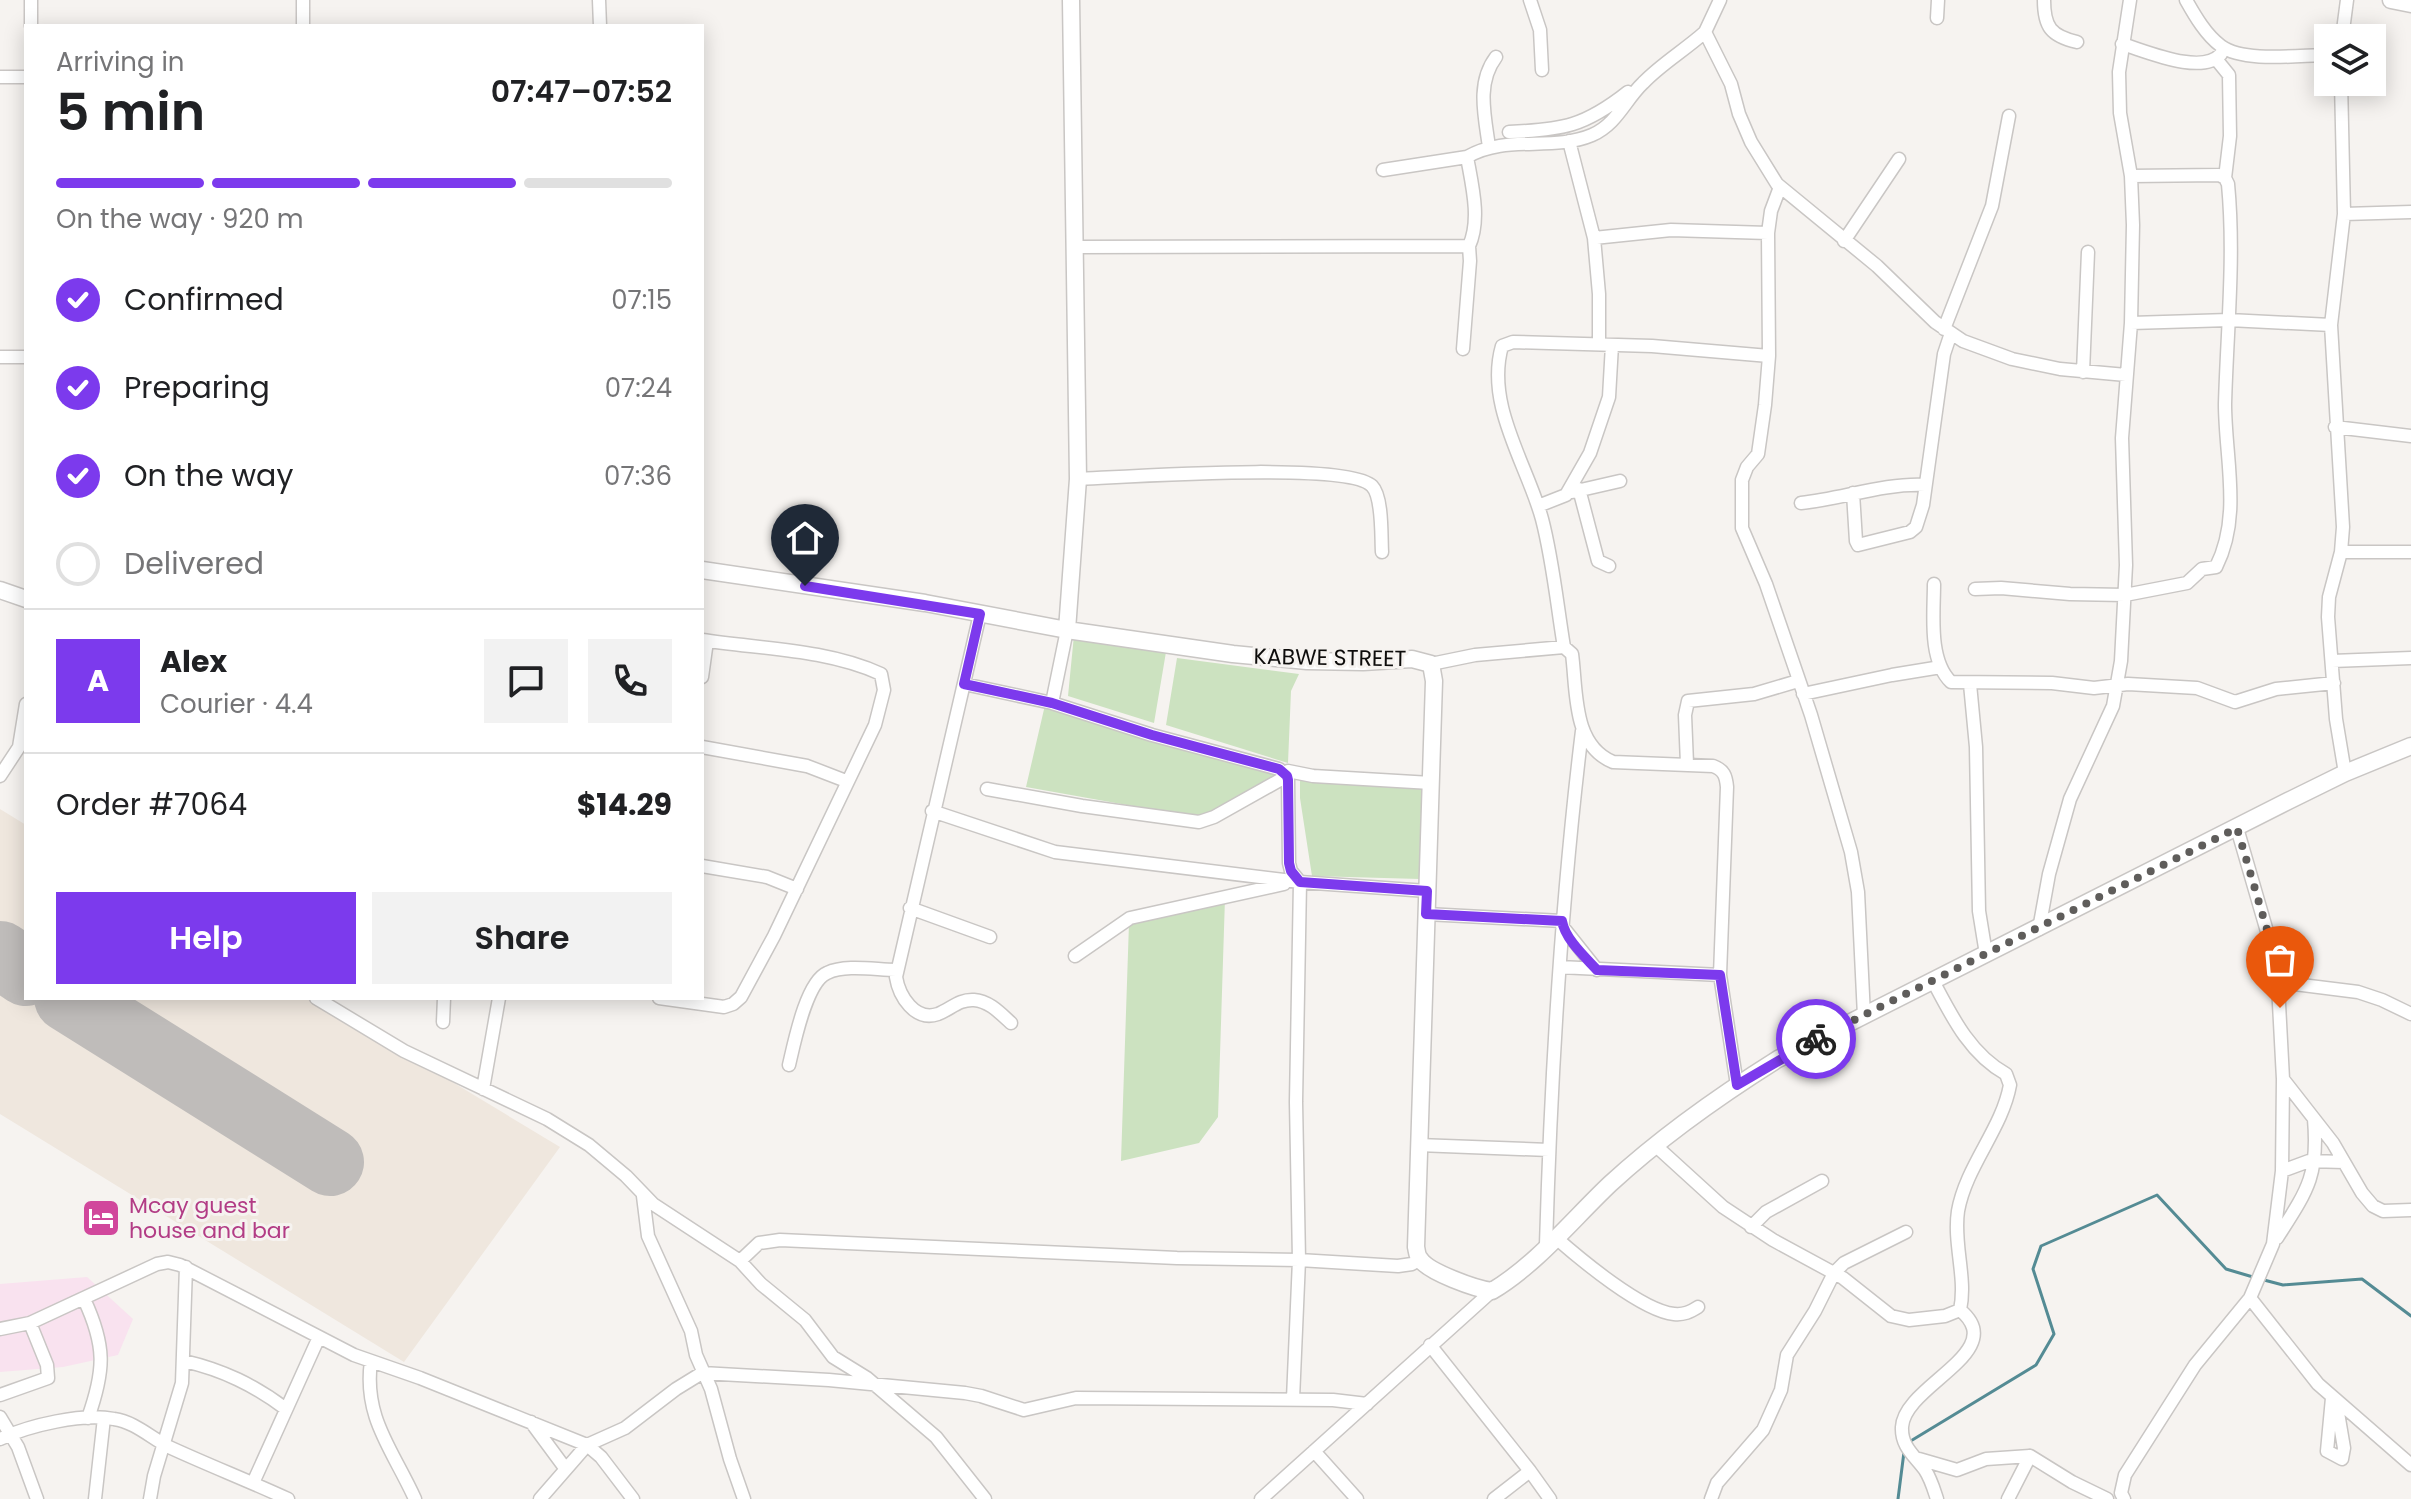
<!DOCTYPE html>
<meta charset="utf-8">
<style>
body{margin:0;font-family:Poppins,sans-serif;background:#f2f2f2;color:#202124;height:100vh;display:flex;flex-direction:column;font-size:30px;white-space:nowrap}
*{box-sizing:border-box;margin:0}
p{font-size:26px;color:#757577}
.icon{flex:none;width:44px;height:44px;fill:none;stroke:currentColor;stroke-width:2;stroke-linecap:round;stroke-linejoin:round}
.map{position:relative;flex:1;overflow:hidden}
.sheet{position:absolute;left:24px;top:24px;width:680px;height:976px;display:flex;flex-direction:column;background:#fff;border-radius:0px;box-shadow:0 4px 20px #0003}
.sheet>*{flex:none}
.controls{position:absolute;left:2314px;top:24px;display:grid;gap:16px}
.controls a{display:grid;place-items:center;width:72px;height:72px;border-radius:0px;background:#fff;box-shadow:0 4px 20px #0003;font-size:40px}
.pin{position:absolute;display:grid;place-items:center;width:68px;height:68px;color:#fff;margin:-82px -34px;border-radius:50% 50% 50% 0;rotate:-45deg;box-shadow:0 0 8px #0007}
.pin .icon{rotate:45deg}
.courier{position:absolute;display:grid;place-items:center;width:80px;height:80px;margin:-40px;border:6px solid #7c3aed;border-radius:50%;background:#fff;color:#222;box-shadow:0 2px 10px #0007}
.summary em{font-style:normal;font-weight:600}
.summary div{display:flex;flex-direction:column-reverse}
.summary{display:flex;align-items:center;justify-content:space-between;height:136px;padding:0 32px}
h1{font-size:52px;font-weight:600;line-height:60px}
.bar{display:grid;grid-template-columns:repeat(4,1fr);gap:12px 8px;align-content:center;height:96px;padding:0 32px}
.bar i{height:10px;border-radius:6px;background:#e0e0e0}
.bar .selected{background:#7c3aed}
.bar p{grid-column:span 4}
.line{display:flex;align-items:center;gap:20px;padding:0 32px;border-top:2px solid #e0e0e0}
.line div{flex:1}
.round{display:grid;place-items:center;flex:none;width:84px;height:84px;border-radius:0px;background:#f2f2f2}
ol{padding:0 32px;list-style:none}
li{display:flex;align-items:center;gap:24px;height:88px}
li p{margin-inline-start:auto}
li .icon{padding:8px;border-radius:50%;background:#7c3aed;color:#fff;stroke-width:4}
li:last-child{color:#757577}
li i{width:44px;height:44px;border:4px solid #e0e0e0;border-radius:50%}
.cta{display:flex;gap:16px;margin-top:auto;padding:16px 32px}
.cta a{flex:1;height:92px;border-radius:0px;background:#7c3aed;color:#fff;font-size:32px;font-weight:600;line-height:92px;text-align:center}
.cta a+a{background:#f2f2f2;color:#202124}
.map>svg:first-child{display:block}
.commercial{fill:#f9e2ef}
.built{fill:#efe7de}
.green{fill:#cce2c0}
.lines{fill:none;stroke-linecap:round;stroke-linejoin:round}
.stream{stroke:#548b94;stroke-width:3}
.runway{stroke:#bfbcba;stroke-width:68}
.minor-casing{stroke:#c9c6c4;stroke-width:15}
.major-casing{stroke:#c9c6c4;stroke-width:19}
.minor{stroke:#fff;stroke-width:12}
.major{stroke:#fff;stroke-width:16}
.done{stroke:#5f5d5b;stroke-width:8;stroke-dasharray:0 14.4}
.route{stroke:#7c3aed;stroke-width:10}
.labels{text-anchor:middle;stroke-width:6;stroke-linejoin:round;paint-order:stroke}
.street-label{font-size:22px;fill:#0d0c0b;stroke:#f6f3f0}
.hotel-label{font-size:22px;fill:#b23c85;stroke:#f6f3f0;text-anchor:start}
</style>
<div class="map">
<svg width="2411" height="1499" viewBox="0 0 2411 1499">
<rect width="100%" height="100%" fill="#f6f3f0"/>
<path class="commercial" d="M87,1277L133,1319L118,1355L63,1367L0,1372V1284Z"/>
<path class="built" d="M0,809L26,825V998H313L560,1147L404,1362L0,1114Z"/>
<path class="green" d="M1074,635L1166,652L1154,723L1068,696Z
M1177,658L1299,674L1291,691L1288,763L1166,725Z
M1045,705L1280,776L1211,820L1026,787Z
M1300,774L1422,776L1420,879L1312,876L1300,798Z
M1225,898L1218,1117L1199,1143L1121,1161L1129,923Z"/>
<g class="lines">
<path class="stream" d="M2264,1280L2283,1285L2362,1279L2411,1316
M1909,1442L2036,1365L2054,1334L2033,1269L2041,1246L2157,1195L2226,1269L2253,1277
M1898,1499L1904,1452"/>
<path class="runway" d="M0,955L26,972
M68,998L330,1162"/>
<defs>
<path id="minor" d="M31,0V26
M599,0L600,26
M1530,0L1540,30L1542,70
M1720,0L1705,32L1731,84L1739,114L1751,142L1777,184L1877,266L1935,322L1963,341L2012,359L2060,369L2126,375
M2044,0C2044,27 2051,36 2077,42
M2186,0C2195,16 2206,35 2221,46C2244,63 2300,55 2328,55
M1937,18L1938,0
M303,26V0
M2342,38L2347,0
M2122,44C2146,51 2202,76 2221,54
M2216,59L2229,75L2230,136L2225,178
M0,77H26
M2341,82L2344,214L2331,325L2343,527L2341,552L2329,597L2328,617L2336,719L2345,773
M1509,132C1563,130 1585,126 1628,92
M1569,141L1594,238L1599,294V344
M1489,147C1485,117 1476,83 1496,57
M1383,170L1467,157
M1780,187L1771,211L1768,233L1769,356L1765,405L1758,454L1747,467L1742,480V528L1766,584L1811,715L1851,852L1858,892L1864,1016
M2344,214L2411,212
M1594,238L1671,230L1768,233
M1844,241L1899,159
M1076,247L1469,246C1481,220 1472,185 1467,157C1506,134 1552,152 1592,135C1617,124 1625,100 1643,83C1661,64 1685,50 1705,32
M2131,323L2229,320L2331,325
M1944,329L1992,206L2009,116
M1463,349L1470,261L1469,246
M0,357H26
M2083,372L2088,252
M2335,427L2411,436
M1078,479C1123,477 1348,461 1372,486C1383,497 1381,537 1382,552
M1579,489L1598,561L1609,566
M1572,492L1620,481
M1853,493L1856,541L1858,545L1910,532L1916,527L1923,505L1944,354L1951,333
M1801,503C1842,499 1883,483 1925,485
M1538,506L1566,495L1590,453L1609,397L1612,345
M2341,552H2411
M1934,584C1934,613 1928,660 1951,682L2052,683L2094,688L2128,684L2197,688L2235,702L2276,689L2334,683
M1975,589L2001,588L2070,594L2125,595L2187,583L2202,569L2216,567C2242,516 2225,458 2225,404C2227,331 2235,257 2228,184L2225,178L2219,175L2131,176
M980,614L896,977C899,996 915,1022 938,1014C951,1009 959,999 974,1000C989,1001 1000,1013 1011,1023
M1564,647C1557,605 1553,561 1542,519C1527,464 1485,405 1502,346L1513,342L1652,346L1769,356
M2332,661L2411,658
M1431,664L1475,655L1564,647L1572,654C1577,691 1572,745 1613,762L1713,766C1724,770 1726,776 1727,787L1720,975L1737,1085
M702,677L707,641
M964,684L1052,703L1152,735L1279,769L1287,776L1288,780L1289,863L1291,871L1300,882L1427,891
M1970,684L1976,747L1979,911L1986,954
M1803,694L1892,675L1941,667
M1052,703L1067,630
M702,747L807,766L846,781
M1687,764L1685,715L1688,701L1754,694L1798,681
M1288,771L1313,776L1431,783
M0,776L19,747L26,704
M987,789L1082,806L1199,822L1214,817L1287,776
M932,811L1055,852L1300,882L1296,1102L1299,1260L1293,1399
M702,866L767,877L797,889
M910,908L990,937
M1426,914L1562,921
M1562,926L1597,970
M2039,929L2049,874L2070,799L2113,706L2121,661L2126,565L2122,438L2131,323L2133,225L2131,176L2120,113L2119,72L2130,0
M1075,956L1130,918L1284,884
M1560,967L1720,975
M1933,981C1952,1017 1970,1054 2006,1074L2010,1085C2002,1129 1966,1166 1958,1211C1953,1244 1967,1278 1960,1310
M2278,982L2358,992L2382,1000L2411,1014
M316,998L404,1051L547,1119L589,1145L626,1176L653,1204L740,1261L761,1284L805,1320L833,1357L867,1378L936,1437L985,1499
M659,998L724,1007L733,1004L741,997L774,936L875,725L884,690L881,674C826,649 761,649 702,640
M443,1022L444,998
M789,1065C794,1044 806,982 827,973C846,964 876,970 896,970
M2283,1079L2333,1143L2362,1193L2373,1206L2383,1211L2411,1210
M483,1089L499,998
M1418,1145L1549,1150
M1656,1146L1723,1207L1773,1240L1843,1278L1891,1316L1909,1320L1945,1316L1960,1310C2011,1352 1904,1385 1902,1427C1901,1447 1915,1456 1925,1470C1931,1479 1934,1490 1937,1499
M2282,1171L2309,1161L2344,1162
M643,1196L648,1236L691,1331L696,1355L711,1389L730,1459L744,1499
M1751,1227L1766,1212L1822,1181
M1555,1237C1580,1259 1642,1311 1674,1314C1684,1315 1690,1312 1698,1307
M2277,1238C2307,1191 2319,1176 2314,1119
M1546,1245C1551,1073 1561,902 1582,731
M740,1261L759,1243L780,1240L1177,1258L1299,1260L1398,1266L1412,1264L1420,1259
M2250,1298L2318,1384L2411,1465
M84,1299C106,1346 105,1370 88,1418
M0,1329L30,1323L157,1264L168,1262L180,1265L354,1355L420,1378L587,1445L601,1457L633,1499
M1430,1345L1530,1471L1550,1499
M184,1361C223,1370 254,1385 286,1409
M371,1361C363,1418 393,1450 415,1499
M0,1395L48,1378L47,1365L30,1323
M2332,1398L2327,1451L2342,1459L2344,1448L2336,1401
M0,1417L18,1447L37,1499
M531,1422L565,1468
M0,1439C30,1425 82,1413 114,1419C135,1422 151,1438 169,1447C208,1465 249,1481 288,1499
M1314,1451L1357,1499
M1919,1459L1957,1470L1986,1459L2030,1456L2072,1482L2107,1499
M253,1483L319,1337
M95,1499L104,1418
M150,1499L154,1476L182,1383L186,1267
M540,1499L587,1445L625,1428L676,1389L702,1373L829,1380L965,1393L981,1396L1024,1410L1076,1398L1333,1400L1367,1404
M1261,1499L1492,1291
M1494,1499L1530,1471
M1711,1499L1717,1483L1763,1430L1781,1390L1787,1355L1815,1311L1834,1273L1844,1263L1906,1232
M2008,1499L2030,1456
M2124,1499L2121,1493L2125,1475L2195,1365L2250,1298L2273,1244L2282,1171L2283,1079L2277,966L2237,828"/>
<path id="major" d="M2391,0L2411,4
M702,570L925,603L1067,630L1233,654L1307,661L1363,662L1412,659L1431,664L1434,681L1416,1247C1417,1251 1417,1256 1420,1259C1428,1272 1476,1289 1492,1291C1537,1264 1572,1220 1610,1184C1661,1137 1719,1096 1778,1059L2288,801L2345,773L2411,746
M0,590L26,599
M1067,630L1078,479L1071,0"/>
</defs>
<use href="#minor" class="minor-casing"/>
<use href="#major" class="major-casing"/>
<use href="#minor" class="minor"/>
<use href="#major" class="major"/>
</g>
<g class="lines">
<path class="done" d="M1816,1039L2237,828L2273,950L2277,966L2280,1008"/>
<path class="route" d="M805,586L980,614L964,684L1052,703L1152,735L1279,769L1287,776L1288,780L1289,863L1291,871L1300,882L1427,891L1426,914L1562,921C1565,939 1585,957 1597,970L1720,975L1737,1085L1816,1039"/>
</g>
<defs>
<symbol id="hotel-square" viewBox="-11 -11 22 22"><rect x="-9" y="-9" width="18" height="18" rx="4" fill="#d1479c" stroke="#f6f3f0"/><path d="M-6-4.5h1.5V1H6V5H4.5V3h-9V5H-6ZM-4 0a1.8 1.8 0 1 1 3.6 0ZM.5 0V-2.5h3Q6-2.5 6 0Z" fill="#fff"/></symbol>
</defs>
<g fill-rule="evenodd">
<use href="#hotel-square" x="79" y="1196" width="44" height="44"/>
</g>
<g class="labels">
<g class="street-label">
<text transform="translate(1330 657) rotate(1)" y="8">KABWE STREET</text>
</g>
<g class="hotel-label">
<text x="129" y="1213">Mcay guest<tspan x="129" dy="25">house and bar</tspan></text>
</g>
</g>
</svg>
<div class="controls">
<a><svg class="icon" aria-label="layers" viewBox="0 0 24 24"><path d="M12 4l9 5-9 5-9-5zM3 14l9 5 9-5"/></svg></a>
</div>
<div class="pin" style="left:2280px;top:1008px;background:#ea580c"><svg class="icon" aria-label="bag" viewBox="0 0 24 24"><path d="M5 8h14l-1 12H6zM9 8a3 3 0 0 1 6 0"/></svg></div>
<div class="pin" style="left:805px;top:586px;background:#1f2937"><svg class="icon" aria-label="home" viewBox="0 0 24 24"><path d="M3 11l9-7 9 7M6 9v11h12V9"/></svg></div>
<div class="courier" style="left:1816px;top:1039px"><svg class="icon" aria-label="bike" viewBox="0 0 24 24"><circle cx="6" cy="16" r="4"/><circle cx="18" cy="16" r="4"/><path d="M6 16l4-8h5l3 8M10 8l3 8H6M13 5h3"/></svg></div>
<section class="sheet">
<div class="summary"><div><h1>5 min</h1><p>Arriving in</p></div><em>07:47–07:52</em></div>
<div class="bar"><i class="selected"></i><i class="selected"></i><i class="selected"></i><i></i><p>On the way · 920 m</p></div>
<ol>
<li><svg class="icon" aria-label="check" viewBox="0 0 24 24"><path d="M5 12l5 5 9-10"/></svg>Confirmed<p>07:15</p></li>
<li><svg class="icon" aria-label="check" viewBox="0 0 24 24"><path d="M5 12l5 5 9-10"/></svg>Preparing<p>07:24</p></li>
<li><svg class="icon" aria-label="check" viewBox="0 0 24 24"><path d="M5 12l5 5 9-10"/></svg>On the way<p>07:36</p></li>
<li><i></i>Delivered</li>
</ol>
<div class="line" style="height:144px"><b class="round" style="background:#7c3aed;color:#fff">A</b><div><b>Alex</b><p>Courier · 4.4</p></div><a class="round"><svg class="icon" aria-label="chat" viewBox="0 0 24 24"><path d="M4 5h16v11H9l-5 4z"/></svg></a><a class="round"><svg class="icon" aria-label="phone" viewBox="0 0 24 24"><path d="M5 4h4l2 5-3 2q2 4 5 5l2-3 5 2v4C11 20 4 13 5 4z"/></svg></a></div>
<div class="line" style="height:104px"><div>Order #7064</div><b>$14.29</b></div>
<div class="cta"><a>Help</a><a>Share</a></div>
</section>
</div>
